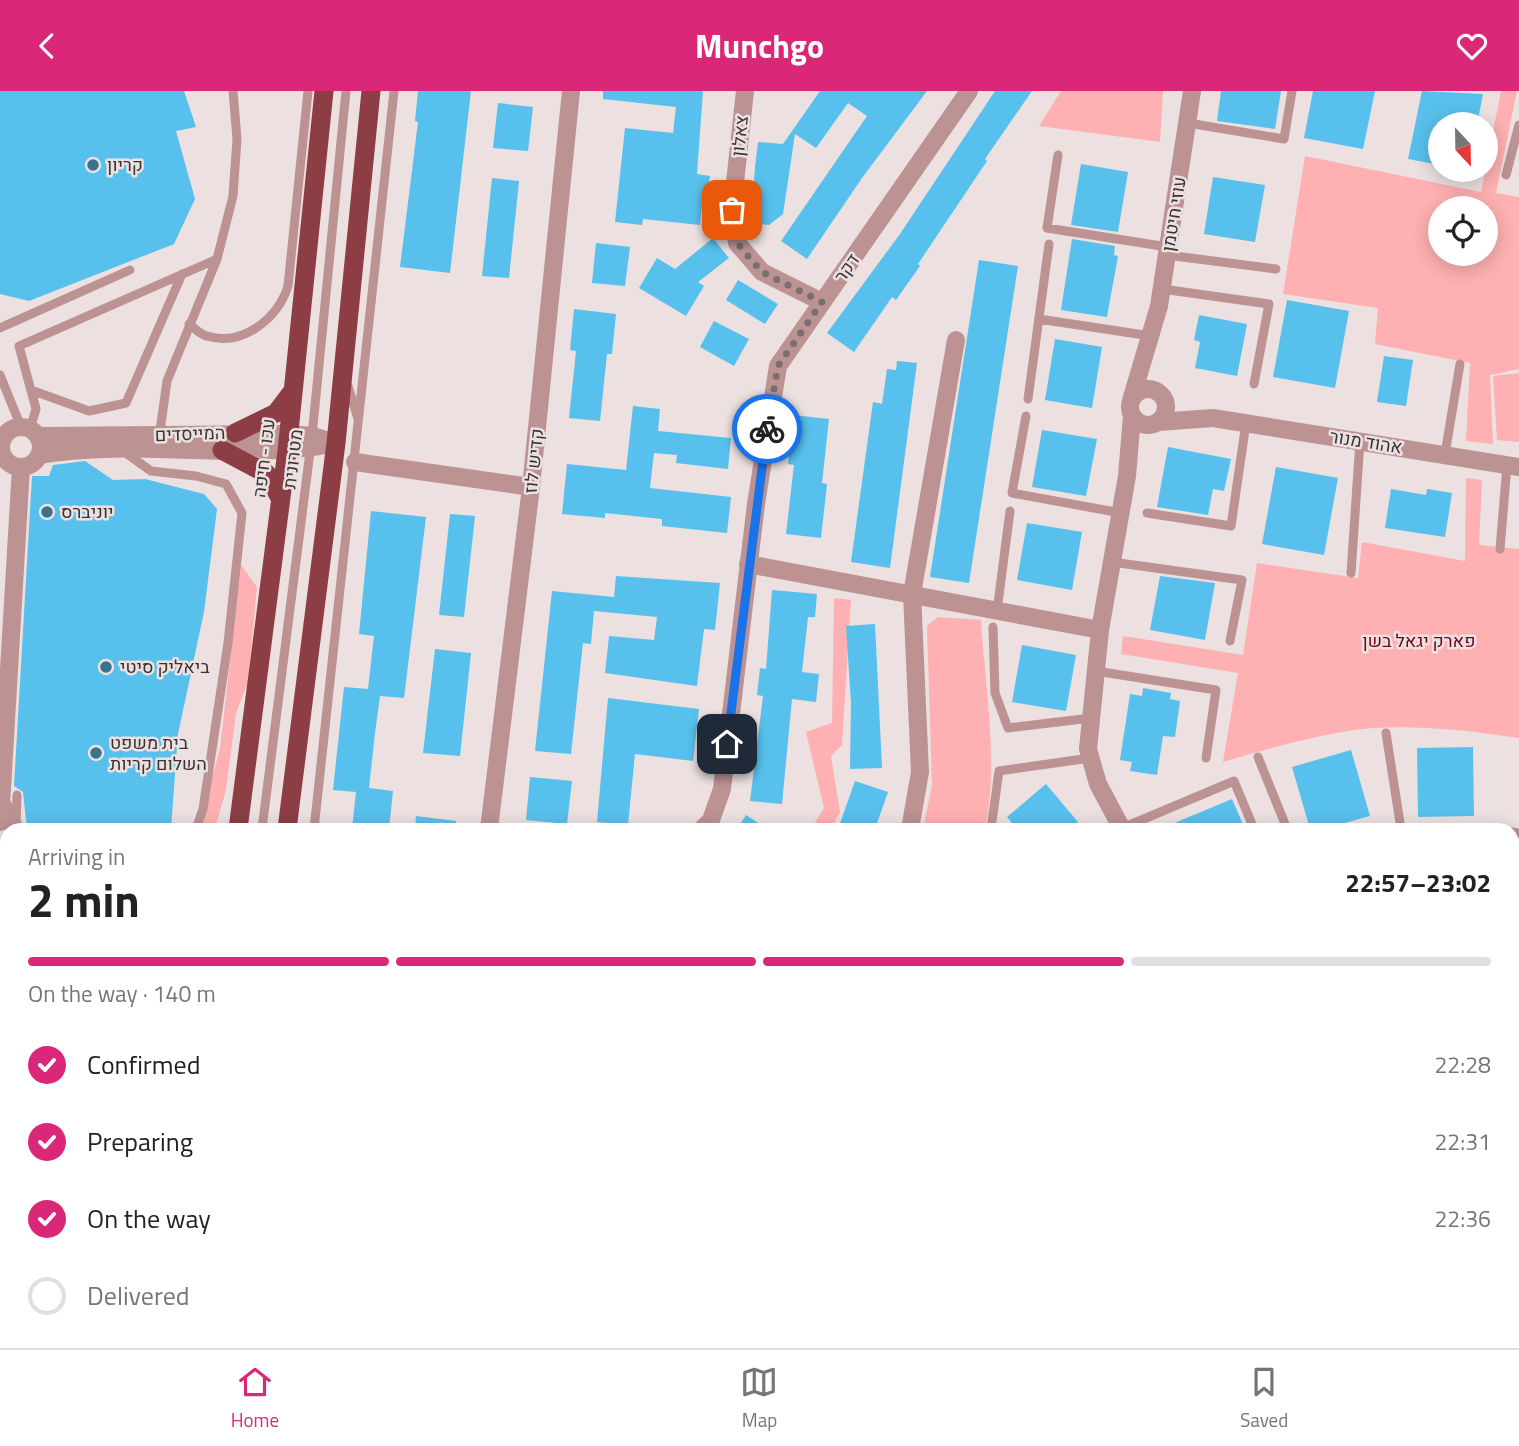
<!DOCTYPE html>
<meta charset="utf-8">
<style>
body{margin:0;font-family:"Titillium Web",Heebo,sans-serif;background:#f2f2f2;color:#222;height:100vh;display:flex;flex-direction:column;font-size:26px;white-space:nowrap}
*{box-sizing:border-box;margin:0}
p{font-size:23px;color:#767676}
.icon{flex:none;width:38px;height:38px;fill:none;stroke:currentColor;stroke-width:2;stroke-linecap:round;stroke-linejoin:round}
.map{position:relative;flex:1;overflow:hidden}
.panel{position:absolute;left:0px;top:732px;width:1519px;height:527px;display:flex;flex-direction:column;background:#fff;border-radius:21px 21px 0 0;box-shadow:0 4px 18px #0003}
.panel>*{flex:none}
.needle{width:46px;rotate:158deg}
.tools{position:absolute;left:1428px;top:21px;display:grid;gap:14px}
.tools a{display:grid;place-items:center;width:70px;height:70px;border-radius:50%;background:#fff;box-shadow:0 4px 18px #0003;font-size:35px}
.pin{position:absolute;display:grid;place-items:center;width:60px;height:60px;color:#fff;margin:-30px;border-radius:14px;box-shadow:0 4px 10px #0006}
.courier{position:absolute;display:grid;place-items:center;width:70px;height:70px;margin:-35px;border:5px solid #1a73e8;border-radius:50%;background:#fff;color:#222;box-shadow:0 2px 9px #0007}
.overview em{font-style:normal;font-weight:700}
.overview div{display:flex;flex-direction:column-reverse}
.overview{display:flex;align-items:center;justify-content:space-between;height:119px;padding:0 28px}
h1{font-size:46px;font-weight:700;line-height:52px}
.bar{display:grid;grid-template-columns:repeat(4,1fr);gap:10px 7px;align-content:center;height:84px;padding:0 28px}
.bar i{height:9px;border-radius:5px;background:#e0e0e0}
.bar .selected{background:#db2777}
.bar p{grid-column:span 4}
ol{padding:0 28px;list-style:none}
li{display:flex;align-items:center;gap:21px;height:77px}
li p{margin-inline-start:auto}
li .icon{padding:7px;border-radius:50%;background:#db2777;color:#fff;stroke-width:4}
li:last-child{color:#767676}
li i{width:38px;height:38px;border:4px solid #e0e0e0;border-radius:50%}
header{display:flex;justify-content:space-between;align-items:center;height:91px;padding:0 28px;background:#db2777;color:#fff;font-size:32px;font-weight:700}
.dock{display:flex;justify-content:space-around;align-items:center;height:98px;border-top:2px solid #e0e0e0;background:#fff;font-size:19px;color:#767676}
.dock a{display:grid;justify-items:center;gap:4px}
.dock .selected{color:#db2777}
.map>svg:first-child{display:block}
.built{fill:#e4d0d0}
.green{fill:#feb0b2;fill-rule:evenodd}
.building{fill:#58c0ed}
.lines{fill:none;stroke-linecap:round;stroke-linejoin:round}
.service{stroke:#bc9292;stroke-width:9}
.minor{stroke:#bc9292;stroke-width:18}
.tertiary{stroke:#bc9292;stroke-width:18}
.trunk{stroke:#8c3e44;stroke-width:19}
.done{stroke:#787070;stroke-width:7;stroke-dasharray:0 12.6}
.route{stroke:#1a73e8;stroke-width:9}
.poi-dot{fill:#39728c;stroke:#ece0e0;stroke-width:2.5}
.labels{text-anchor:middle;stroke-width:5;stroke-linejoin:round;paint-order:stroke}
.street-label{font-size:18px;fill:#393434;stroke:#ece0e0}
.poi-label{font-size:18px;fill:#393434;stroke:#ece0e0;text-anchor:start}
.park-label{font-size:18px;fill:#77001f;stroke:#ece0e0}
</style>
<header><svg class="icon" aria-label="back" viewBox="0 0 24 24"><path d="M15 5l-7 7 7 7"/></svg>Munchgo<svg class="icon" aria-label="heart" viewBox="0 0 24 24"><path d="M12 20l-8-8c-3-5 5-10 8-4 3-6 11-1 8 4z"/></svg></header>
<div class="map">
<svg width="1519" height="1257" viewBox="0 0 1519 1257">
<rect width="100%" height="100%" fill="#ece0e0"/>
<path class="built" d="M1519,1056V1257H1502L1495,1251H1512V1080Z
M481,1251H546L586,1257H480Z"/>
<path class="green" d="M1061,0H1163L1160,51L1039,35Z
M1501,0H1517L1496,102L1519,106V278L1490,284L1493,353L1466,350L1470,272L1375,253L1378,217L1283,203L1305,65L1481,101ZM1440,117H1486V163H1440Z
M1519,282V351L1497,349L1493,285Z
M1466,387L1482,389L1479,454L1519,458V647C1471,640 1423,634 1374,637C1328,640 1268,658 1223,671L1238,582L1121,563L1123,545L1243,564L1257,472L1358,487L1362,451L1465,470Z
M241,474L257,496L248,591L236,622L226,699L215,738H198L220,658Z
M834,507L851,509L842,654L831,665L840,721L831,738H811L824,717L806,641L832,632Z
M938,526L981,529C985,597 999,672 985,738H923L932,694L927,535Z
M0,868L7,869V968H0Z
M1512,935L1519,936V1056L1512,1080Z
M724,1251H797V1257H724Z
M1099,1251H1495L1502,1257H1099Z"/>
<path class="building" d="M0,0H184L196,36L176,40L195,108L174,153L29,210L0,203Z
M418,0H471L450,182L400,176L418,31L415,30Z
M603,0H703L697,83L710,85L707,105H703L700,134L643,128L642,134L615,131L625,37L673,42L676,16L603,8Z
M820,0H927L862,87L807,168L781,150L867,25L848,12L816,57L795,43L783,123L769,134L751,132L755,76L758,51L783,53Z
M995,0H1032L985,68L987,70L918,173L920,175L896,209L892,206L854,261L827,242L900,143Z
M1221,0H1281L1275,38L1217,30Z
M1313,0H1375L1363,58L1304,47Z
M1422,0L1483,3L1477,33H1440V74L1408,68Z
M498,12L533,16L528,60L493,57Z
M1081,73L1128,81L1118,141L1071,134Z
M1213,86L1265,94L1255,151L1204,143Z
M492,87L519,90L509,187L482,185Z
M713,147L729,167L698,191L704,195L686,225L639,197L657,167L675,178Z
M1072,148L1115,155L1114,164L1118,165L1107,226L1061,219Z
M596,152L630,156L625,195L592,192Z
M979,169L1018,175L969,492L930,486Z
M738,189L778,213L765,233L726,209Z
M1287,209L1349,220L1335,297L1273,286Z
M574,218L616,223L612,263H607L600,330L569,327L576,260L570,259Z
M1199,224L1247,233L1237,285L1195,277L1200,251L1194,249Z
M714,230L749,248L734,275L700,256Z
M1055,248L1102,256L1092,317L1045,309Z
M1384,265L1413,269L1406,315L1377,311Z
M897,270L917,272L890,477L851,471L873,311L882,313L887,278L896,279Z
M633,315L660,318L658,340L731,347L728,378L676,372L677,364L654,362L650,397L731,406L727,442L662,435V428L605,422V427L562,423L567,373L626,379Z
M793,324L829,328L822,392L827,393L821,447L786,443L794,374L788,373Z
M1042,339L1097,348L1086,405L1032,396Z
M1168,356L1231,368L1224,400L1213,398L1208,424L1157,416Z
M85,370L113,389L145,388L204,403L217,418L204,521L178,643L171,738H27L23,701L14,695L32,385H49L53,374Z
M1276,376L1338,387L1324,464L1262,453Z
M1391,398L1426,404L1427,398L1452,402L1445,446L1385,437Z
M371,420L426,426L404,607L380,605L375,642L369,697L393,700L389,738H352L356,701L333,699L344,596L368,598L374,545L359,543Z
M450,423L475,425L464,526L439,524Z
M1027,432L1082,441L1072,499L1017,489Z
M616,485L720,492L715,539L704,538L697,595L605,582L609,545L654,549L657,526L594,520L591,553L583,552L571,663L535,660L552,500L614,506Z
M1160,485L1215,492L1205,549L1150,539Z
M772,499L817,503L815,526H808L802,581L819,583L816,611L792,608L782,713L750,710L763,605L757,604L760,577L766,578Z
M875,533L882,677L850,678L851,612L846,535Z
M1022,554L1076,564L1066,620L1012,611Z
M435,558L471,562L460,665L423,662Z
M1143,597L1171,602L1170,608L1180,610L1175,646L1163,645L1157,684L1130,680L1132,671L1120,669L1130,603L1142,605Z
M608,607L699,618L693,670L635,663L628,734L597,731Z
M1473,656L1474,725L1418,726L1417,657Z
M1351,659L1370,725L1323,738H1310L1292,676Z
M530,686L572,690L567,733L526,729Z
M855,690L888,701L875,738H838Z
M1046,693L1078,731L1070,738H1017L1007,726Z
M1232,708L1245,738H1160Z
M746,724L768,738H737Z
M416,725L456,730V738H415Z"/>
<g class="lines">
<path class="service" d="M1188,32L1284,48L1292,0
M1058,64L1047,137L1168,156
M1506,84L1519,34
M1167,164L1276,178
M1162,198L1269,213L1254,293
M1039,228L1151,245
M189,233C194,237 201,244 207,245C243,256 278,227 288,195L308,0
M0,237L130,179
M0,284L21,336
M348,295L358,328
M31,299L89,320L126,312L182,183
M1028,308L1049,153
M1026,325L1012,402L1121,422
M30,338L36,318L19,255L217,168
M159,347L167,290L217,168L233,105L237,48L233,0
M123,360L151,380L196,385L226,393L242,422L228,552L203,718L196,738
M1445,363L1460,273
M1147,422L1231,435L1246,332
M1500,458L1507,374
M1112,471L1242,489L1230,550
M1351,482L1360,350
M997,520L1010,420
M993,536L995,602L1008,637L1091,627
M1096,580L1216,599L1206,667
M1386,642L1401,738
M1258,666L1287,738
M16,733L17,704
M262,738L312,345L346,0
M314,738L394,0
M991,738L999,680L1090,667
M1120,738L1234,690L1254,738
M1512,741L1519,742
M0,795H7
M1512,902L1519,843
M1512,924L1519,925
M459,1251L461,1257
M204,1257V1251
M259,1257L260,1251
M816,1257V1251
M1090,1257V1251"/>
<path class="minor" d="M745,0L732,119L737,152L762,181L822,211
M1130 316a18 18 0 1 1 36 0a18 18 0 1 1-36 0Z
M1132,306L1159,215L1192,0
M1158,331L1213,327L1519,376
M355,371L531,396
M748,473L1100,539
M2,713L15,738
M0,731L21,376
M910,738L920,681L912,503L956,249
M1122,738L1098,693L1088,658L1100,539L1127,385L1132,325
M1512,779L1519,780
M1512,793L1519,794
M0,988L7,989
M935,1251V1257
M135,1257L136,1251
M948,1257V1251"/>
<path class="tertiary" d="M1 356a20 20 0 1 1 40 0a20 20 0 1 1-40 0Z
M38,345L288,343L312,345L336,352
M39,364C136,347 236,371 332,353
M489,738L531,396L571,0
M702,738L711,729L722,698L756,413L778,275L969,0
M429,1257L430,1251"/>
<path class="trunk" d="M235,342L276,322L292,301
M222,359L267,383L280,407
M238,738L287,360L324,0
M287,738L336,352L371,0
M0,814H7
M0,845L7,846
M178,1257L179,1251
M233,1257L234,1251"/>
</g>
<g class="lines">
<path class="done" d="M732,119L737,152L762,181L822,211L778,275L767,338"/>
<path class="route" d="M727,653L767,338"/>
</g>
<g class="poi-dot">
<circle cx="93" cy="74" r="7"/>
<circle cx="47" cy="421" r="7"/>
<circle cx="106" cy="576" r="7"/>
<circle cx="96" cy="662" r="7"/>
</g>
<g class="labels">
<g class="street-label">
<text transform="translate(740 45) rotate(-84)" y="6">צאלון</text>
<text transform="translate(1174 123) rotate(-81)" y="6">עוזי חיטמן</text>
<text transform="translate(847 177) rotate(-55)" y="6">דקר</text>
<text transform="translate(190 343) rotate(-2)" y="6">המייסדים</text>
<text transform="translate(1366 351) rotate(9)" y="6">אהוד מנור</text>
<text transform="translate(264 367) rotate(-83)" y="6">עכו - חיפה</text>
<text transform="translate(293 368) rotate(-83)" y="6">מטרונית</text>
<text transform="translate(534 370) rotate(-84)" y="6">קדיש לוז</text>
</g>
<g class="poi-label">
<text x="107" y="80">קריון</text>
<text x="61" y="427">יוניברס</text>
<text x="120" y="582">ביאליק סיטי</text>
<text x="110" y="658">בית משפט<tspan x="110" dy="21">השלום קריות</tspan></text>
</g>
<g class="park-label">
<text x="1419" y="556">פארק יגאל בשן</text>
</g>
</g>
</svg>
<div class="tools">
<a><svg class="needle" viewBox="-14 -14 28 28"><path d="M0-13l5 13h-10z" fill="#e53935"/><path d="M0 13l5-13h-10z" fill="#767676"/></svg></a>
<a><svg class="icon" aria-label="locate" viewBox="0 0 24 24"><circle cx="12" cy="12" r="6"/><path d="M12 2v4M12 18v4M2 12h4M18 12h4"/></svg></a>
</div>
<div class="pin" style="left:732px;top:119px;background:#ea580c"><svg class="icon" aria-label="bag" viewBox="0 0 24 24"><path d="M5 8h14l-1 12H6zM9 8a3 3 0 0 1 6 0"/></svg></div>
<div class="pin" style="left:727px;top:653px;background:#1f2937"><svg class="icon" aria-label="home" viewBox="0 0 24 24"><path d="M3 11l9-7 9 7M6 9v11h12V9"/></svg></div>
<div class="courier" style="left:767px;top:338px"><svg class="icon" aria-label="bike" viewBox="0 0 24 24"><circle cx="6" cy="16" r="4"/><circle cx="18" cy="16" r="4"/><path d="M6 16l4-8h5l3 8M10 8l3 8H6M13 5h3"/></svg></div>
<section class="panel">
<div class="overview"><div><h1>2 min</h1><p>Arriving in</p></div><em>22:57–23:02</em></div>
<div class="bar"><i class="selected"></i><i class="selected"></i><i class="selected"></i><i></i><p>On the way · 140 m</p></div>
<ol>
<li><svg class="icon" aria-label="check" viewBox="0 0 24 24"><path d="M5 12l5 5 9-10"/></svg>Confirmed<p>22:28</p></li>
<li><svg class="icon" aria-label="check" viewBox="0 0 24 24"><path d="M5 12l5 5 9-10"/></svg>Preparing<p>22:31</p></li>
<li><svg class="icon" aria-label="check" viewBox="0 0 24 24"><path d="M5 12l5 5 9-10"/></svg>On the way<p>22:36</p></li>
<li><i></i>Delivered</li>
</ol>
</section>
</div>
<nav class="dock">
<a class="selected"><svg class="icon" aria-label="home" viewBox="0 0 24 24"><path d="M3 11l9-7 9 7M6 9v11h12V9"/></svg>Home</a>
<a><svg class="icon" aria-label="map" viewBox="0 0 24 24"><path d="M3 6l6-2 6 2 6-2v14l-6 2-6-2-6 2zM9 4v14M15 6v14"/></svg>Map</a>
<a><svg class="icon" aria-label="saved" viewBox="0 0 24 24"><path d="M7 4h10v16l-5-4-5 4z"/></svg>Saved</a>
</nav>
